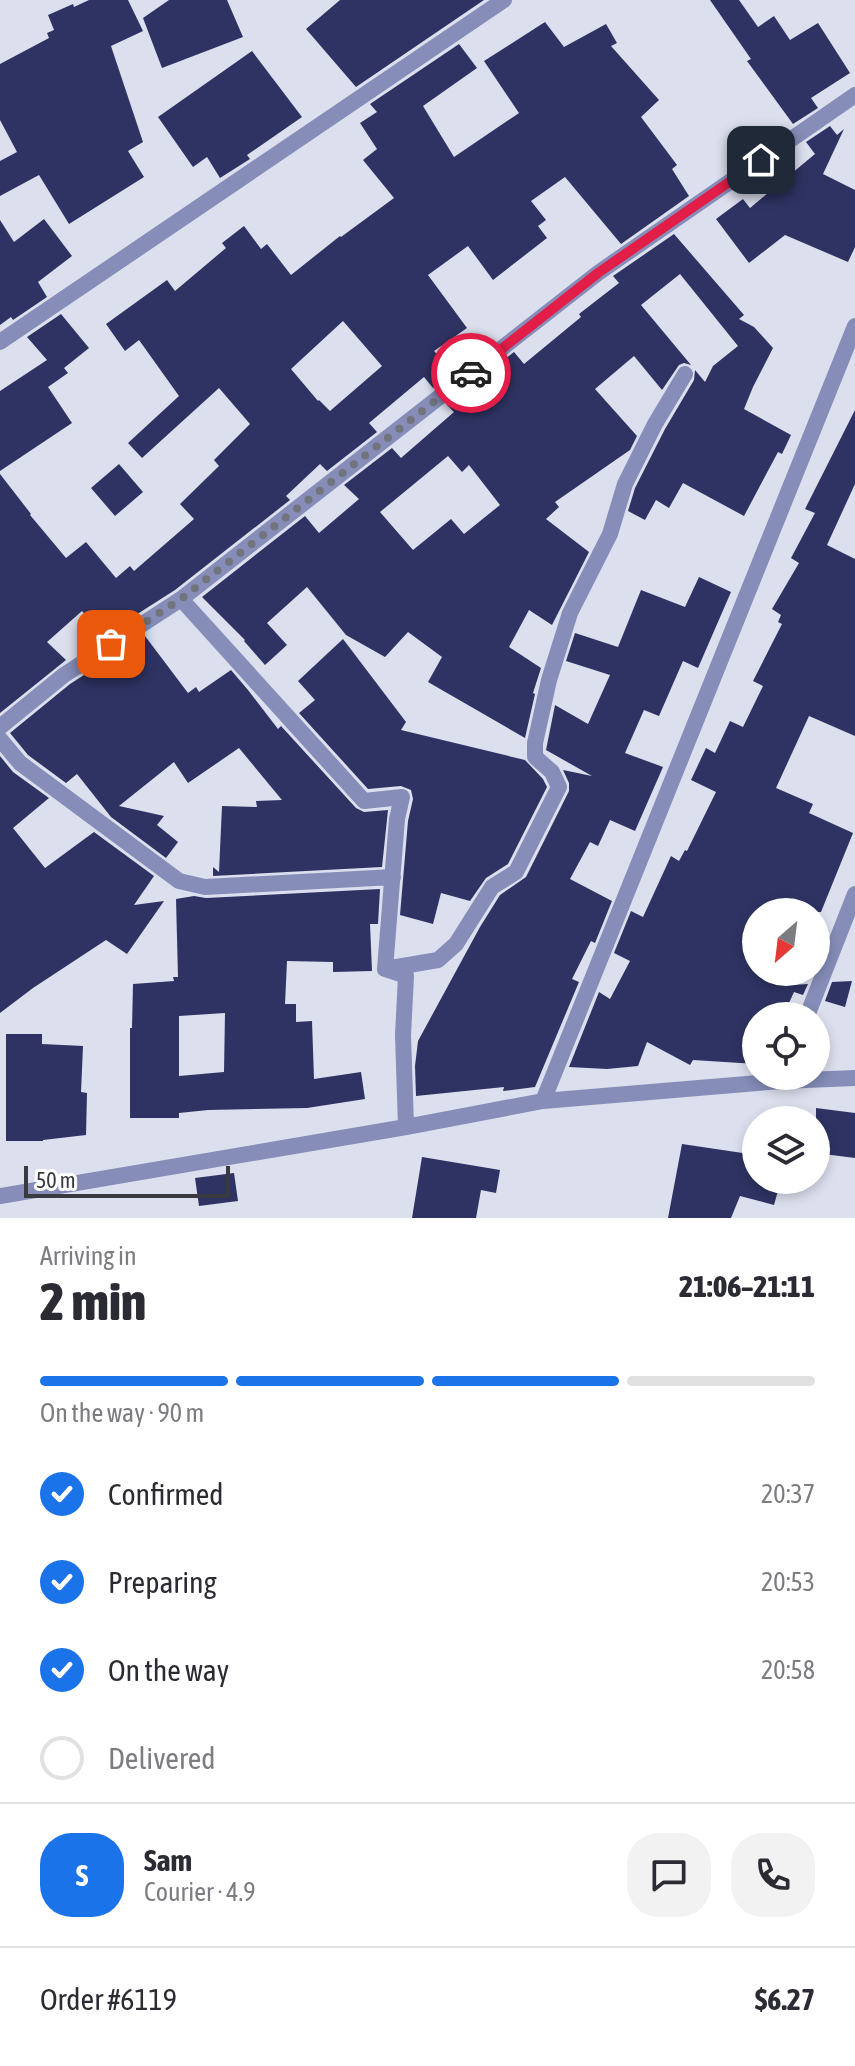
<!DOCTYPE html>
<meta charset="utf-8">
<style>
body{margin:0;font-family:"Asap Condensed",sans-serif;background:#f2f2f3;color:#2b2b33;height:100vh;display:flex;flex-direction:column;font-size:30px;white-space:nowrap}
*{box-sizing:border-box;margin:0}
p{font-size:26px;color:#7c7c81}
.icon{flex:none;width:44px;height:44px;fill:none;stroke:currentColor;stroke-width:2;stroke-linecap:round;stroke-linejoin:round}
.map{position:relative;height:1218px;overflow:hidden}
.sheet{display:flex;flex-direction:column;background:#fff;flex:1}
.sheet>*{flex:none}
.needle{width:52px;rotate:208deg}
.buttons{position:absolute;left:742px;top:898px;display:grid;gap:16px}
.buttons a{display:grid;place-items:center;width:88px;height:88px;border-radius:50%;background:#fff;box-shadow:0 4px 12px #0003;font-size:40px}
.scale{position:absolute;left:24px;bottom:20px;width:206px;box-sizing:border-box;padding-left:8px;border:4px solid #383a3f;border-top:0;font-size:22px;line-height:28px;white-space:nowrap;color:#383a3f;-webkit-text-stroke:6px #fff;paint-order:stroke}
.pin{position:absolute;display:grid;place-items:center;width:68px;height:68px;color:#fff;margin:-34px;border-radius:16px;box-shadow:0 4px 12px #0006}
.courier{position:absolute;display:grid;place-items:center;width:80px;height:80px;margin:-40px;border:6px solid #e11d48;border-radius:50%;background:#fff;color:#222;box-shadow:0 2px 10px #0007}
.headline em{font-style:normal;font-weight:800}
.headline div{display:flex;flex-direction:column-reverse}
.headline{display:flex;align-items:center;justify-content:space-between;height:136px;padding:0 40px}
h1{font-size:52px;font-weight:800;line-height:60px}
.bar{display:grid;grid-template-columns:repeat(4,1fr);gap:12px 8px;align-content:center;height:96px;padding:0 40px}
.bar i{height:10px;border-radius:6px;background:#e1e1e2}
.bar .active{background:#1a73e8}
.bar p{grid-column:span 4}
.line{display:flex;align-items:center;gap:20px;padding:0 40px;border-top:2px solid #e1e1e2}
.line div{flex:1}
.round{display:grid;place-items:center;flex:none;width:84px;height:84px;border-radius:32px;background:#f2f2f3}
ol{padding:0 40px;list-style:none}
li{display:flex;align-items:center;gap:24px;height:88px}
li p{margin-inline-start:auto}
li .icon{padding:8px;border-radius:50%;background:#1a73e8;color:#fff;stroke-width:4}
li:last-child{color:#7c7c81}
li i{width:44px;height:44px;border:4px solid #e1e1e2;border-radius:50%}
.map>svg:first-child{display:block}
.building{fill:#2e3363;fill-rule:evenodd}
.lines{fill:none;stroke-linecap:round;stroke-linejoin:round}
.street{stroke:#858db8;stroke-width:16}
.done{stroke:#71747c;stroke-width:8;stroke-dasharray:0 14.4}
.route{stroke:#e11d48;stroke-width:10}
</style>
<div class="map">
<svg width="855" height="1218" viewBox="0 0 855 1218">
<rect width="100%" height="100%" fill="#dcdfed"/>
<path class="building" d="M89,0H128L143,31L111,46L143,142L128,151L144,177L69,224L39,175L0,196V161L17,152L0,120V64L49,38L47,33L54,30L48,15L73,4L74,7Z
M169,0H227L243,37L162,68L143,18Z
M340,0H484L356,87L306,29Z
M710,0H739L758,27L774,16L790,40L818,23L850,73L811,98L818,108L793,124L747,61L751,59Z
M545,22L564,47L606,24L617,43L611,46L659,100L641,117L677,165L672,169L689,196L621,244L565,177L531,201L546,220L538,226L547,238L493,280L468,246L428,275L467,328L434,351L454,372L433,388L424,377L369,423L377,432L327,471L320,464L286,496L290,500L175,590L103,636L82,611L47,642L66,660L0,713V474L31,514L30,515L66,558L86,542L116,578L130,566L134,571L194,519L180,504L219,466L214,460L250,424L219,388L142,458L128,443L179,396L139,340L125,351L106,324L167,280L175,291L226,248L222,243L244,226L261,249L267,244L291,275L340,236L341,237L394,198L363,160L377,149L360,123L377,112L370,104L459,44L477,68L423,106L454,157L519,113L484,61ZM343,321L382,366L330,411L319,400L318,401L291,369Z
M252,51L302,117L247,155L250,159L220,178L207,157L193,167L158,117Z
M830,126L837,135L844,129L823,174L855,190V247L848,262L785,235L749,263L716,219L743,199L750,208L815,154L806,142Z
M44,219L72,256L38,282L47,297L13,320L11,317L0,325V220L14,242Z
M674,234L744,315L739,319L754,327L773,348L753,387L744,409L791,435L782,454L778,452L744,516L683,483L669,508L656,500L645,520L628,511L635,488L665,429L694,380L695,370L705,382L713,366L738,346L680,274L641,305L691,365L684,363L679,365L662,390L634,356L595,389L637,436L630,450L555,502L559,507L546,519L589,552L552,625L529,610L509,647L541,668L533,693L535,694L525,738L428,682L442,657L408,632L385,657L346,635L307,587L267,623L287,645L265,665L244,641L245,640L202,597L305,516L319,533L359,499L344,485L392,448L401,458L454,412L447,405L514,352L524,364L581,317L579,314L619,283L613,276ZM448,456L462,472L469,465L500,505L464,534L451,519L413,550L380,512Z
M61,314L89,348L64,368L68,373L48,387L72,423L0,471V391L47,360L27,337Z
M855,410V484L827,545L855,559V736L809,716L776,788L813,804L809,813L853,833L821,912H756V972H799L793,985L808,984L803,995L794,992L783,1016H756V1064L693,1060L690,1065L647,1042L638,1066L607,1069L569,1067L599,992L610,999L630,961L614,953L631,911L643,917L671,856L679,861L685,850L687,851L716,792L691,780L706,748L715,753L730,721L743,727L763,686L753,681L782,624L778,622L781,615L772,609L799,563L791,558L815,513L805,509Z
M119,464L143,492L115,516L91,488Z
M699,577L731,592L698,668L683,661L659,716L644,710L625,753L663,767L635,831L610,820L598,846L590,842L570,879L612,901L595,943L591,941L572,979L579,982L535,1087L503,1091L504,1087L416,1096L415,1066L418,1041L480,927L500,895L526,877L569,791V783L563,770L592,776L546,750L555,705L588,724L610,675L566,661L575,633L618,647L641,590L685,607Z
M145,636L188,693L196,687L199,692L231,670L248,690L278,729L281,726L356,808L364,812L388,810L382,867L213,876V867L219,872L222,806L257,807L256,801L282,800L239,748L188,783L174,762L119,806L164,816L157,825L178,842L166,858L111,817L77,774L66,783L28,755L10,733L70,684Z
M343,639L406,722L401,730L525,760L543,779L547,787L508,864L486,878L470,901L441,893L433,924L400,915L408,821L413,799L411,790L401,786L368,789L299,713L315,700L298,681Z
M0,756L13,772L49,798L13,828L45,868L94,832L154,876L134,905L164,901L127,954L106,940L33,988L0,1013Z
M380,889L378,924H370L372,971L333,972V962L287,961L285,1004H296V1022L312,1021L314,1079L361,1072L365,1099L307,1108L208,1110L179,1113V1118H130V1028H132L133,984L174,981L173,977H178L176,899L194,896L206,898ZM225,1013L224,1072L179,1076V1016Z
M852,981L845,1007L825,1001L832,982Z
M6,1034H42V1044L83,1046L81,1092L87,1093L86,1135L43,1140V1141H6Z
M816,1108L855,1113V1158L816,1153Z
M682,1144L756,1155V1180H781L774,1205L740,1196L731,1218H668Z
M422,1157L500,1170L496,1193L481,1190L476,1218H412Z
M234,1173L238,1201L199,1206L195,1178Z"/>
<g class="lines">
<path class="street" d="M0,342L504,0
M181,599L364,801L402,797L397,819L385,969L406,976L403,1035L406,1127
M0,727L64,675L181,599L598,273L855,95
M0,739L20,763L179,881L205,887L393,877
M385,969L438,960L456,944L492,887L516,872L559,787L552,772L535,757V743L549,680L570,613L610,534L625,484L655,424L685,374
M807,1016L855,894
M543,1101L855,326
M0,1196L406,1127L543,1101L781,1081L855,1078"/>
</g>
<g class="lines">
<path class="done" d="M111,644L181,599L471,373"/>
<path class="route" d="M471,373L598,273L761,160"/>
</g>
</svg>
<div class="buttons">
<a><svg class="needle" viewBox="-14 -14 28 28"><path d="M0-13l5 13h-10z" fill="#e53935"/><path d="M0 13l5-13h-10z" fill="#7c7c81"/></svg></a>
<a><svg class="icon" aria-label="locate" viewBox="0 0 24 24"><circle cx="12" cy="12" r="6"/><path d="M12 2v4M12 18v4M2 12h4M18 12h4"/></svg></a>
<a><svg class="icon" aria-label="layers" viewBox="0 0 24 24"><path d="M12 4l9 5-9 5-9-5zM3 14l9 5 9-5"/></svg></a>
</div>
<div class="scale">50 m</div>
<div class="pin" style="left:111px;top:644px;background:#ea580c"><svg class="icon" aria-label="bag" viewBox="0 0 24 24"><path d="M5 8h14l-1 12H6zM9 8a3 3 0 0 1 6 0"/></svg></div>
<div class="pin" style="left:761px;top:160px;background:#1f2937"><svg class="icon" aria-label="home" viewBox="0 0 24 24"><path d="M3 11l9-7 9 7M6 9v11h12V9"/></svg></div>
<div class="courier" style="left:471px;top:373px"><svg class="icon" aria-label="car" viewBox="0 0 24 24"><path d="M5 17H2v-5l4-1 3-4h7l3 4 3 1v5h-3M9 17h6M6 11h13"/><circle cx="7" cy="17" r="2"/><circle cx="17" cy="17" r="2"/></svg></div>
</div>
<section class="sheet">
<div class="headline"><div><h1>2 min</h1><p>Arriving in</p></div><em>21:06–21:11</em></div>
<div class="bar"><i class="active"></i><i class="active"></i><i class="active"></i><i></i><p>On the way · 90 m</p></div>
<ol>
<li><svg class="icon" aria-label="check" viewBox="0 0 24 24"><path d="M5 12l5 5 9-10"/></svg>Confirmed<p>20:37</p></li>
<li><svg class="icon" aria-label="check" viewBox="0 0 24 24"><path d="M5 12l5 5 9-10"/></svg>Preparing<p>20:53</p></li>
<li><svg class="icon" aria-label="check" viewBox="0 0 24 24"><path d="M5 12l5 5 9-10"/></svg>On the way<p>20:58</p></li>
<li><i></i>Delivered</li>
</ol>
<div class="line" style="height:144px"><b class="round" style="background:#1a73e8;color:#fff">S</b><div><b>Sam</b><p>Courier · 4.9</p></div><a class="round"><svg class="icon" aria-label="chat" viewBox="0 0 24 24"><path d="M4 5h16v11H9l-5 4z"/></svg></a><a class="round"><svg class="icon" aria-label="phone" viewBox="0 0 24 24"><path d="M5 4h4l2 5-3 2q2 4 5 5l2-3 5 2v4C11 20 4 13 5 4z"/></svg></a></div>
<div class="line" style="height:104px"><div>Order #6119</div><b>$6.27</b></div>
</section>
